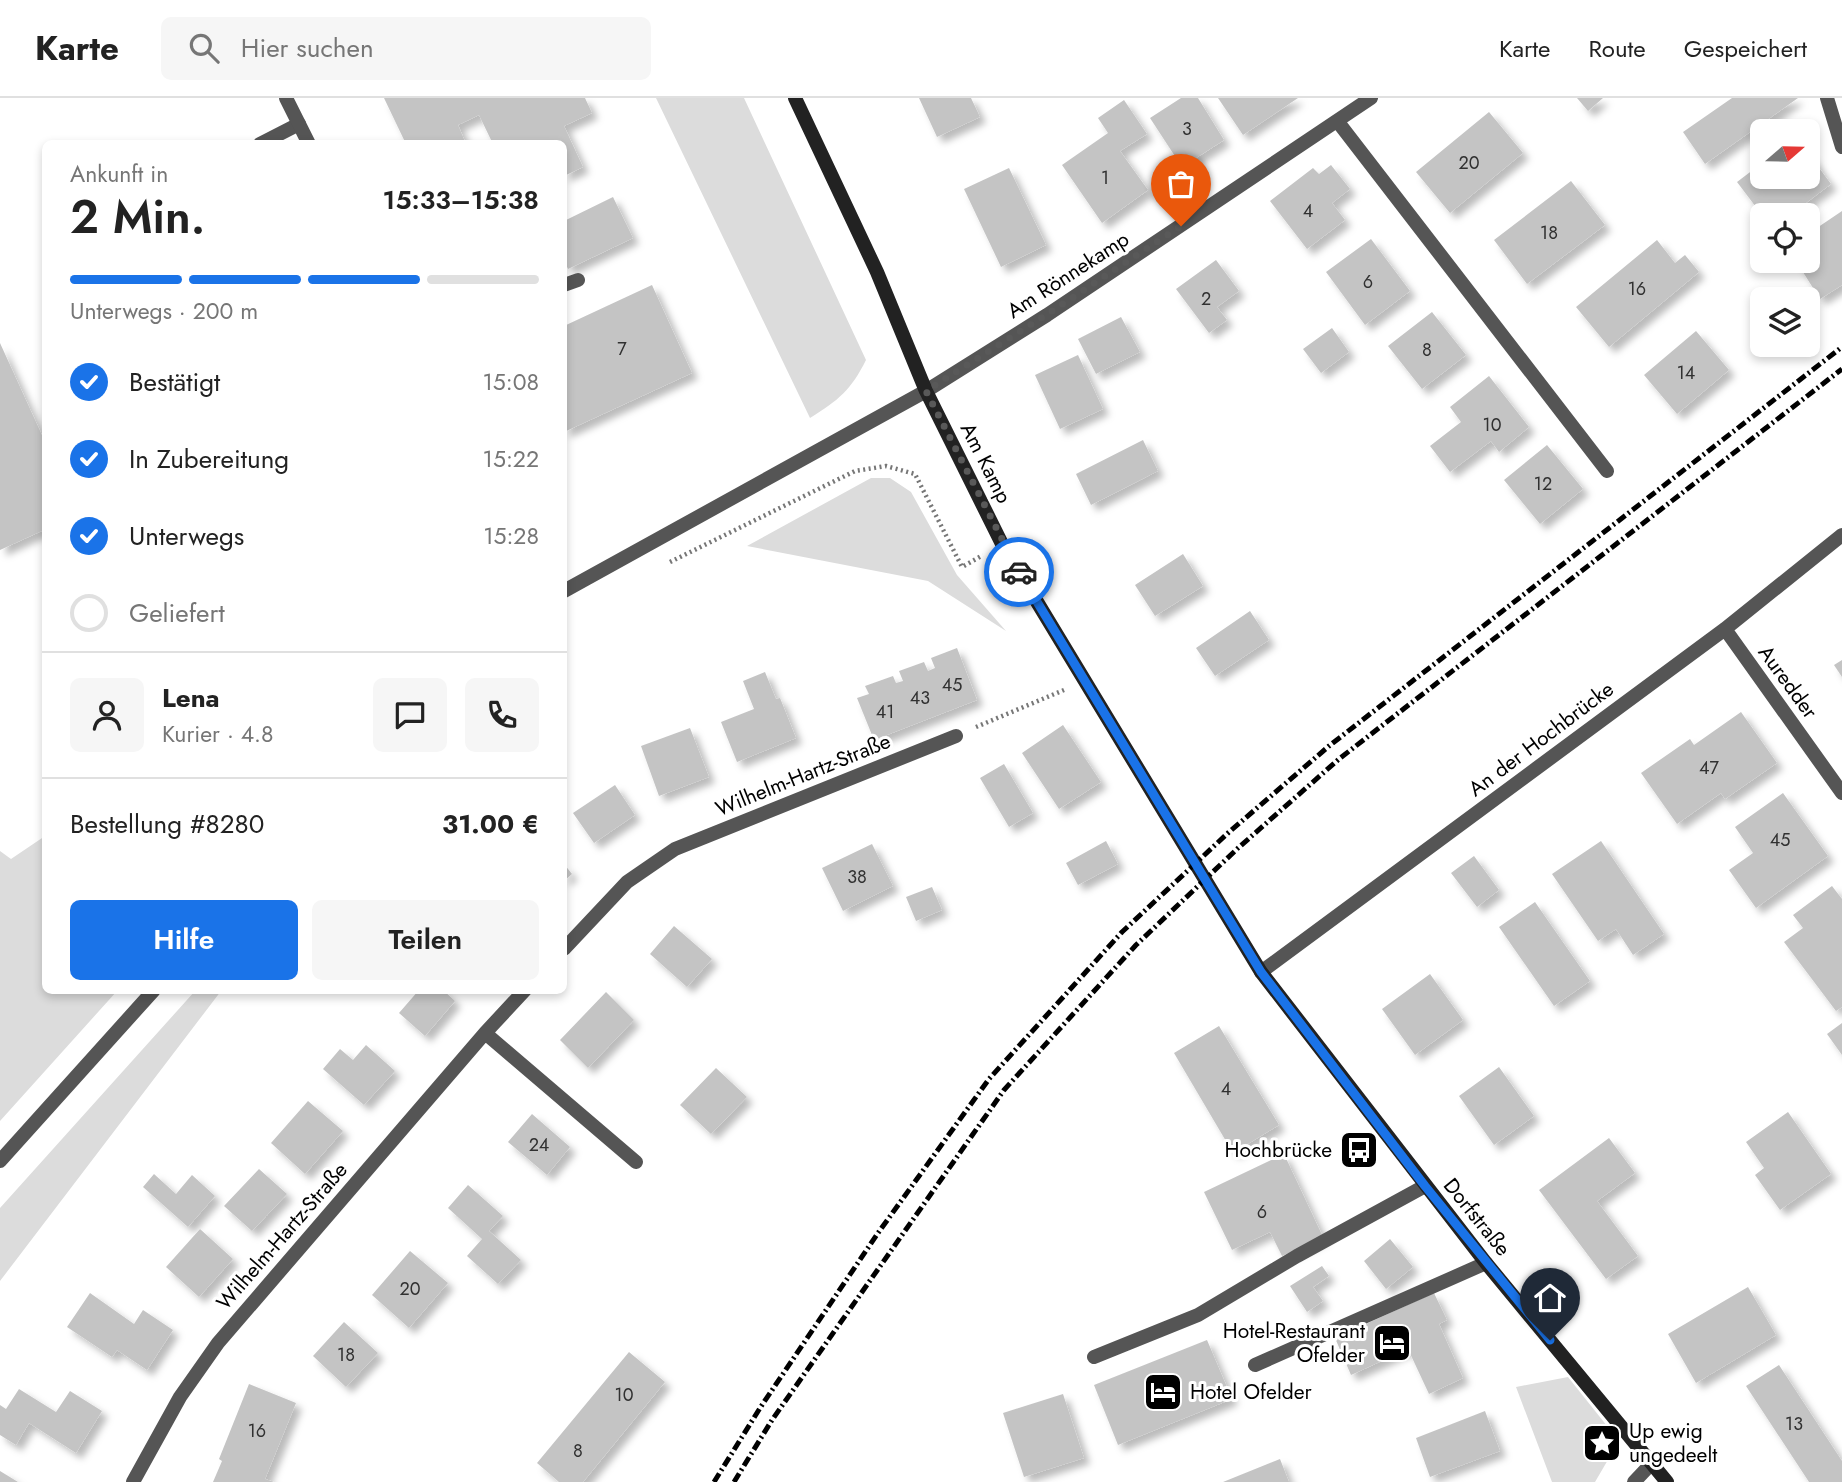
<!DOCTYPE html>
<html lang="de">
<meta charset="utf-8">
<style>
body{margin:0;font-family:Jost,sans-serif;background:#f6f6f6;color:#222;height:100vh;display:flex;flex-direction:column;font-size:26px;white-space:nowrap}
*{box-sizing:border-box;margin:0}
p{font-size:23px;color:#767676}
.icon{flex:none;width:38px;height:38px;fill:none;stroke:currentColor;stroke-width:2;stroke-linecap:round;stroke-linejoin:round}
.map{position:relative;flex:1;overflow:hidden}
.sheet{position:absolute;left:42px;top:42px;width:525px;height:854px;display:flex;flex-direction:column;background:#fff;border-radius:10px;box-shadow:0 4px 10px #0003}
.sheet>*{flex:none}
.needle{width:46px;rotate:70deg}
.fabs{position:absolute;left:1750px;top:21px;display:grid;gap:14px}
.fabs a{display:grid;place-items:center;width:70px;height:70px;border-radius:10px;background:#fff;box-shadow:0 4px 10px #0003;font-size:35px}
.pin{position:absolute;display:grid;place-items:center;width:60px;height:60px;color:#fff;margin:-72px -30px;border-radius:50% 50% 50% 0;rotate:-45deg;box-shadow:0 0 7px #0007}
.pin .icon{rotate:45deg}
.courier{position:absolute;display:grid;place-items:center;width:70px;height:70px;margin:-35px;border:5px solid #1a73e8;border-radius:50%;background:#fff;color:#222;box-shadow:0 2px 9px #0007}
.overview em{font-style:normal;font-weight:600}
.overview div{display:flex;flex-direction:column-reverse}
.overview{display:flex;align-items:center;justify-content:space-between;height:119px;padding:0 28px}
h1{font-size:46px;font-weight:600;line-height:52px}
.bar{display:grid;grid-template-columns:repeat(4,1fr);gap:10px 7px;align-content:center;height:84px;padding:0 28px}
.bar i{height:9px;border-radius:5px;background:#e0e0e0}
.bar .on{background:#1a73e8}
.bar p{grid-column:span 4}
.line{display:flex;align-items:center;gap:18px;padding:0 28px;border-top:2px solid #e0e0e0}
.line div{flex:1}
.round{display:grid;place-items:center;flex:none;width:74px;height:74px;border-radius:10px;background:#f6f6f6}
ol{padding:0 28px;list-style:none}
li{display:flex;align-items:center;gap:21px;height:77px}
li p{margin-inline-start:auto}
li .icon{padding:7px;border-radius:50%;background:#1a73e8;color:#fff;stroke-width:4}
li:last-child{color:#767676}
li i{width:38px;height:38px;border:4px solid #e0e0e0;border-radius:50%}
.cta{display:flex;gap:14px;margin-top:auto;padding:14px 28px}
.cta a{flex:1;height:80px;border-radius:10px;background:#1a73e8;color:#fff;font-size:28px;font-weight:600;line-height:80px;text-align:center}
.cta a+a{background:#f6f6f6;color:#222}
header{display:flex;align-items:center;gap:42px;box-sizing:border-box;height:98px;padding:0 35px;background:#fff;border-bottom:2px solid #e0e0e0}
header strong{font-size:33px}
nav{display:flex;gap:38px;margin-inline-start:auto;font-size:24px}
.search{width:490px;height:63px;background:#f6f6f6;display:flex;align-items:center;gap:18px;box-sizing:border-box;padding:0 24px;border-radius:10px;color:#767676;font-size:26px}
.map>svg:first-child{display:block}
.green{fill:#dcdcdc}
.building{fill:#c4c4c4;filter:url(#shadow)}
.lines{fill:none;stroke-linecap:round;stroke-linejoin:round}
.path{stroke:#777;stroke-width:4.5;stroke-dasharray:2 3.5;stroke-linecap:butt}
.lane{stroke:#555;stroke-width:14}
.street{stroke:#555;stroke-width:14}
.secondary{stroke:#222;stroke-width:14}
.rail{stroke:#000;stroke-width:5;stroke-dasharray:10 3.5 2 3.5;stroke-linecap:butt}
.done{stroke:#595959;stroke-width:7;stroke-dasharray:0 12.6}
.route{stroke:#1a73e8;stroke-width:9}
.labels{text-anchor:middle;stroke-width:6;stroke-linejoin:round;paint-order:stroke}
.number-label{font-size:18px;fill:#313131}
.street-label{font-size:21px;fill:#000;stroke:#fff}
.poi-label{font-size:21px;fill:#000;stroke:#fff;text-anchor:end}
</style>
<header>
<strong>Karte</strong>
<div class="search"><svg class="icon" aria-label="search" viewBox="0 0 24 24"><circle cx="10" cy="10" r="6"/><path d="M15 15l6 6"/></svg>Hier suchen</div>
<nav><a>Karte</a><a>Route</a><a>Gespeichert</a></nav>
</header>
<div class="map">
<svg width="1842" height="1384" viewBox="0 0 1842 1384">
<defs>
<filter id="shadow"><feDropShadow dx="6" dy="6" stdDeviation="3.5" flood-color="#0004"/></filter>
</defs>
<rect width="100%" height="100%" fill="#fff"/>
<path class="green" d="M656,0H744L866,262C851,292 839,302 810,320Z
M871,380H890L911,394L957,477L1006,533L928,483L747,448Z
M45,738L46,892L117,893L0,1023V753L11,761Z
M195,893H221L0,1183V1110Z
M1568,1279L1619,1343L1595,1384H1552L1516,1289Z"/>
<path class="building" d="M384,0H585L592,15L564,28L583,69L564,78V46H493L479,17L458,27L466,46H422L421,43L406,46Z
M919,0H971L980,19L937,39Z
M1181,0H1198L1224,42L1182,69L1150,20Z
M1218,0H1298L1243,37Z
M1577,0H1603L1588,13Z
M1732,0H1798L1705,66L1683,34Z
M1124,2L1147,36L1120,53L1148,92L1102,125L1062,67L1108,35L1098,20Z
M1489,14L1523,55L1450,115L1416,74Z
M1808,55L1831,86L1790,117H1762L1737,84L1762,65V79H1808Z
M1331,67L1350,91L1332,105L1345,122L1307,151L1270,103L1313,70L1319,76Z
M1009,70L1046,147L1001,169L964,91Z
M1571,83L1605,127L1527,186L1494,142Z
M613,99L633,140L568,171L564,162V123Z
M1842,113V187L1820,201L1796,163H1808V136Z
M1371,141L1410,193L1365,227L1326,174Z
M1657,142L1675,165L1685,157L1699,174L1609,249L1576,209Z
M1216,162L1239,193L1217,209L1227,222L1209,235L1176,191Z
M652,187L692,275L564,334V228Z
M1432,214L1466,257L1422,291L1388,248Z
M1121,219L1140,254L1096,276L1078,241Z
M1332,230L1349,254L1321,275L1303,251Z
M1696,233L1729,272L1677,316L1644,277Z
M0,245L46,346V431L0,452Z
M1078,257L1103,311L1060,331L1035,277Z
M1489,278L1529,329L1499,354L1491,343L1450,374L1430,348L1461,324L1450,309Z
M1143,342L1158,373L1091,407L1076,376Z
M1547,347L1583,391L1540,426L1504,382Z
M1183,456L1203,488L1155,518L1135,487Z
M1250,513L1269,542L1215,578L1196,550Z
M957,550L977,602L874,642L857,600L869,596L865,588L893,578L896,585L903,583L899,573L924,564L928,573L935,570L931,560Z
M1842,562V579L1834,567Z
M765,574L776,601L780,600L796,640L737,664L721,624L754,611L743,583Z
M1741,614L1777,665L1725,701L1721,695L1677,726L1641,675L1690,641L1694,647Z
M1063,627L1101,684L1059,711L1022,655Z
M690,630L709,679L659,698L641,648Z
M1004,666L1033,715L1009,729L980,680Z
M615,687L635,717L594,745L573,715Z
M1783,695L1828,758L1756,810L1729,772L1753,755L1735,729Z
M1106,743L1118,766L1078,787L1066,765Z
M1601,743L1664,836L1633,857L1616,831L1598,843L1552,776Z
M872,746L893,788L843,813L822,770Z
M1474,758L1499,792L1477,809L1451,775Z
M564,766L572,776L564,783Z
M1832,788L1842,801V909L1836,913L1784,844L1803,830L1793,817Z
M932,789L942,812L916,823L906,799Z
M1535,804L1590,883L1554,908L1499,829Z
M674,828L712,861L687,889L650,856Z
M1430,876L1463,922L1415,957L1382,911Z
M419,892H443L455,903L425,938L399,915Z
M606,894L634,922L588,970L560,942Z
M1842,925V957L1827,936Z
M1219,928L1279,1027L1233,1055L1174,955Z
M366,947L395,973L364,1007L323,971L340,951L353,962Z
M1499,969L1534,1018L1494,1047L1459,998Z
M716,970L747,999L711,1036L680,1007Z
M308,1003L343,1033L305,1076L271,1045Z
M1788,1014L1831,1076L1780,1112L1755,1077L1764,1070L1746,1044Z
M532,1016L570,1049L547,1077L508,1044Z
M1609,1040L1635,1075L1597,1103L1638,1158L1606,1181L1539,1092Z
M1284,1056L1323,1139L1282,1158L1270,1134L1232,1152L1204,1094Z
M259,1071L287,1096L252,1133L224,1108Z
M154,1076L176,1096L192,1077L215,1098L188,1129L143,1089Z
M468,1087L503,1118L489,1133L521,1162L498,1186L467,1158L482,1141L448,1110Z
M200,1131L233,1161L199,1199L166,1169Z
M1390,1141L1413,1169L1386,1191L1364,1163Z
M410,1153L448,1185L409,1230L372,1197Z
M1322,1168L1329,1178L1313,1189L1323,1203L1307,1214L1290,1188Z
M1748,1189L1776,1237L1696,1285L1668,1236Z
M90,1195L134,1226L143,1212L173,1232L147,1272L117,1252L112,1259L67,1229Z
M1434,1195L1447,1222L1439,1226L1463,1280L1429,1296L1408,1251L1351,1277L1335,1240Z
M344,1224L378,1255L346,1289L313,1258Z
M1207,1242L1232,1301L1118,1347L1094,1287Z
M629,1254L665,1284L583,1384H559L537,1365Z
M1779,1267L1842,1363V1384H1809L1746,1288Z
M249,1286L296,1305L265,1381L274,1384H213L222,1363L219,1361Z
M19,1291L56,1314L70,1293L102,1313L76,1355L29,1325L16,1347L0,1337V1307L6,1311Z
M1063,1296L1084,1360L1024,1379L1003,1315Z
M1485,1313L1500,1353L1430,1379L1416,1340Z
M1280,1361L1289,1384H1223Z
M0,1373L18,1384H0Z"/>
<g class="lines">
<path class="path" d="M670,464L855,373L886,368L915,376L962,469L983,457
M976,629L1064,592"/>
<path class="lane" d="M260,46L299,26
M564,187L578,182
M1094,1259L1198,1217L1297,1158L1425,1088
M1255,1267L1486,1165"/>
<path class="street" d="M286,0L309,46
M1827,0L1842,49
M1338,24L1607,373
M564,493L926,293L1047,217L1371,0
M1725,531L1842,695
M564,851L627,784L675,751L956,638
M1261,874L1725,531L1842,437
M485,935L636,1064
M0,1063L154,892
M133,1384L180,1299L218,1245L485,935L525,892
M1634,1384L1651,1366"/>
<path class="secondary" d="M795,0L877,174L926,293L1002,446L1261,874L1486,1165L1667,1384"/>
<path class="rail" d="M714,1384L760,1310L878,1135L989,981L1122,834L1228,735L1329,648L1842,249
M734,1384L772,1322L1004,992L1136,847L1237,751L1339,661L1842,271"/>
</g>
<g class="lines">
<path class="done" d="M1019,474L926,293L1046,217L1181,128"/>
<path class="route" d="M1019,474L1261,874L1425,1088L1550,1242"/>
</g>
<defs>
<symbol id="bus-square" viewBox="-11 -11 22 22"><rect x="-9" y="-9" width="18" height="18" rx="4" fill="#000" stroke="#fff"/><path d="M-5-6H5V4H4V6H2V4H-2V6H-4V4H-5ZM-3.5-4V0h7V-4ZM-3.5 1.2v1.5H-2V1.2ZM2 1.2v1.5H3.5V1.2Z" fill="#fff"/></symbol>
<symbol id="hotel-square" viewBox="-11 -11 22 22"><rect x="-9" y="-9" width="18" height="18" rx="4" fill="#000" stroke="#fff"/><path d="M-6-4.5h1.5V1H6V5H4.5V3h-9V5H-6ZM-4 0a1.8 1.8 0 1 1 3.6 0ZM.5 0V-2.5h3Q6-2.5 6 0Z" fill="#fff"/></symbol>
<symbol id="sight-square" viewBox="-11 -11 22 22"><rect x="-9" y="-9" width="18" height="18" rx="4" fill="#000" stroke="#fff"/><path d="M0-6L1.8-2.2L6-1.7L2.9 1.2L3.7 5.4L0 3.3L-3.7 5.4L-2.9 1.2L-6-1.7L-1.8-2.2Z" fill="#fff"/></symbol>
</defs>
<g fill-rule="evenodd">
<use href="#bus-square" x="1337" y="1030" width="44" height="44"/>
<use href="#hotel-square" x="1370" y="1223" width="44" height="44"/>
<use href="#hotel-square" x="1141" y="1272" width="44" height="44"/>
<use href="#sight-square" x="1580" y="1323" width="44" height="44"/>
</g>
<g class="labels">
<g class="number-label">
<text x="1187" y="37">3</text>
<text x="1469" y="71">20</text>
<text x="1105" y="86">1</text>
<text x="1308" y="119">4</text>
<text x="1549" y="141">18</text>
<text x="1368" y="190">6</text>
<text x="1637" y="197">16</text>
<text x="1206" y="207">2</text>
<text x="622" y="257">7</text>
<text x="1427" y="258">8</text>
<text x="1686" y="281">14</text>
<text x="1492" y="333">10</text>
<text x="1543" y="392">12</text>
<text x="952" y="593">45</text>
<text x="920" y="606">43</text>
<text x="885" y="620">41</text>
<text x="1709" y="676">47</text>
<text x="1780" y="748">45</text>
<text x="857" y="785">38</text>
<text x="1226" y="997">4</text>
<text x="539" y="1053">24</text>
<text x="1262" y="1120">6</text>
<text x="410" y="1197">20</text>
<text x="346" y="1263">18</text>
<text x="624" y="1303">10</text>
<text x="1794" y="1332">13</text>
<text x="257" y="1339">16</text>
<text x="578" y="1359">8</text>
</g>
<g class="street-label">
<text transform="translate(1068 177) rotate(-33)" y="7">Am Rönnekamp</text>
<text transform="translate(986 365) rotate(63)" y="7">Am Kamp</text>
<text transform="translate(1788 584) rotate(54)" y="7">Auredder</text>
<text transform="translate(1541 641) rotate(-37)" y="7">An der Hochbrücke</text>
<text transform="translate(803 677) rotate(-22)" y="7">Wilhelm-Hartz-Straße</text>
<text transform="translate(1477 1119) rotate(51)" y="7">Dorfstraße</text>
<text transform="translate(282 1138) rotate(-49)" y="7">Wilhelm-Hartz-Straße</text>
</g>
<g class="poi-label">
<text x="1332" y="1059">Hochbrücke</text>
<text x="1365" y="1240">Hotel-Restaurant<tspan x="1365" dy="24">Ofelder</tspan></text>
<text x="1190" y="1301" text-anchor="start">Hotel Ofelder</text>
<text x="1629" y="1340" text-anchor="start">Up ewig<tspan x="1629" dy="24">ungedeelt</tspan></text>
</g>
</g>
</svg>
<div class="fabs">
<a><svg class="needle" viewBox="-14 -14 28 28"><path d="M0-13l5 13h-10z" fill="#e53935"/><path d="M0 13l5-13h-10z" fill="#767676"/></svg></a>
<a><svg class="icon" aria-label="locate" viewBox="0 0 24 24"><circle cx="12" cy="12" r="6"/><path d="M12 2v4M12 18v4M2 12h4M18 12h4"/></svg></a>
<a><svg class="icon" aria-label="layers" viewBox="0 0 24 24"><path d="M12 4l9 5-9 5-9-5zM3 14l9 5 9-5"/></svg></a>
</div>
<div class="pin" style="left:1181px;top:128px;background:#ea580c"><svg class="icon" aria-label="bag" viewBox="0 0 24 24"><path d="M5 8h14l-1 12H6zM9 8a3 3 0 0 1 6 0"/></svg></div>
<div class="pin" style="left:1550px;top:1242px;background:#1f2937"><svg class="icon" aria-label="home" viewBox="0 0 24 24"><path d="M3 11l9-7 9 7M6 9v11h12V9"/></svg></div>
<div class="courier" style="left:1019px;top:474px"><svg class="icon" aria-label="car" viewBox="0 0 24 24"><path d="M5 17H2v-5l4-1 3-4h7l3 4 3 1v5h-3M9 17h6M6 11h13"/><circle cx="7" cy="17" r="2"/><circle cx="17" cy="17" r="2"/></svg></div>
<section class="sheet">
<div class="overview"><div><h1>2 Min.</h1><p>Ankunft in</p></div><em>15:33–15:38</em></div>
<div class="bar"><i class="on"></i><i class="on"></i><i class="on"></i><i></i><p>Unterwegs · 200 m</p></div>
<ol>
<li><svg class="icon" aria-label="check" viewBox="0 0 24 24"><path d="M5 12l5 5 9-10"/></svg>Bestätigt<p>15:08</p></li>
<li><svg class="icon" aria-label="check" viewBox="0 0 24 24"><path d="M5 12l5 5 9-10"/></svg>In Zubereitung<p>15:22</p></li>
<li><svg class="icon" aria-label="check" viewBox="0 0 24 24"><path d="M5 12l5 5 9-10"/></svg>Unterwegs<p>15:28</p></li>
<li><i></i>Geliefert</li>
</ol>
<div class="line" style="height:126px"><a class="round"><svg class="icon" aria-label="person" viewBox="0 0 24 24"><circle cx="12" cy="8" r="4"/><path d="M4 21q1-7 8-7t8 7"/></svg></a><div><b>Lena</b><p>Kurier · 4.8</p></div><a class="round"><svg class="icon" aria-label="chat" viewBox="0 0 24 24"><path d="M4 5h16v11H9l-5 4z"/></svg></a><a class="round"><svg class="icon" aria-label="phone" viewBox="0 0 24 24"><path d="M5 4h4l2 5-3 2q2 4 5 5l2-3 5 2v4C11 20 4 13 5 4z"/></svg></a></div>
<div class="line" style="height:91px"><div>Bestellung #8280</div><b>31.00 €</b></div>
<div class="cta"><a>Hilfe</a><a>Teilen</a></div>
</section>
</div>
